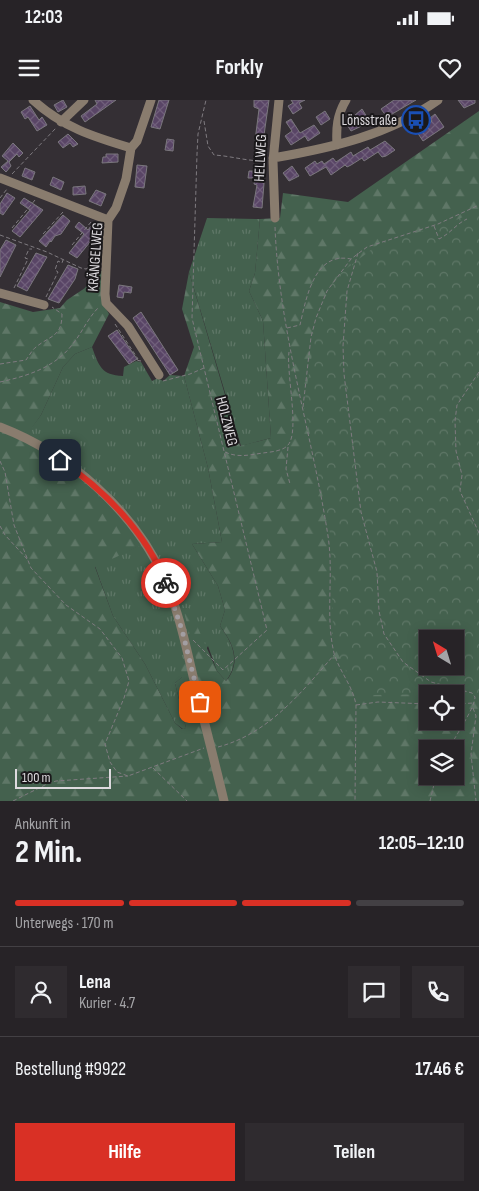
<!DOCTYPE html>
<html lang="de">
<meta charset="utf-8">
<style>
body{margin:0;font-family:"Sofia Sans Condensed",sans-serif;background:#2f2b2f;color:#f1f3f6;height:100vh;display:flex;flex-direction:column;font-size:19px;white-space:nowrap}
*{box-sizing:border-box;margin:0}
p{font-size:16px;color:#a4a4a7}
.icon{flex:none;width:28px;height:28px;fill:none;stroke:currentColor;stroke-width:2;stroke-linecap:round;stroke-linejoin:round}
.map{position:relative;height:701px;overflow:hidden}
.details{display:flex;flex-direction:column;background:#272327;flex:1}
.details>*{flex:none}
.needle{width:32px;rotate:322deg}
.buttons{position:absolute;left:419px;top:530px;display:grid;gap:10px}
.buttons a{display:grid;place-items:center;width:45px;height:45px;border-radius:0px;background:#272327;box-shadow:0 2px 12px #0003,0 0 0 1px #434044;font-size:25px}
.scale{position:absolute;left:15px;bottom:12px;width:96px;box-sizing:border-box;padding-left:5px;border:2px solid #dddade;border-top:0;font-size:14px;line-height:18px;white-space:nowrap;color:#dddade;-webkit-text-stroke:4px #1a181a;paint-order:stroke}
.pin{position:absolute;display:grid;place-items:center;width:42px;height:42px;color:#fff;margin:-21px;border-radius:10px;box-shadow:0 2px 8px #0006}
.courier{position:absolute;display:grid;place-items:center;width:50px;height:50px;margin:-25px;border:4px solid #d93025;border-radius:50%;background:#fff;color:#222;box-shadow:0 1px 6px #0007}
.headline em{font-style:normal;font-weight:700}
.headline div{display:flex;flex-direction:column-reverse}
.headline{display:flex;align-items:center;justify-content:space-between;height:85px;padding:0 15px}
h1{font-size:32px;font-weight:700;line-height:38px}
.bar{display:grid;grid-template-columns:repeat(4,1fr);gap:8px 5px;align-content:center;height:60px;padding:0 15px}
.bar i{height:6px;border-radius:4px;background:#434044}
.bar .current{background:#d93025}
.bar p{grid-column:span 4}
.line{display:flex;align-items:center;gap:12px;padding:0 15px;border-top:1px solid #434044}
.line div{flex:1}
.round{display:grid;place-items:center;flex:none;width:52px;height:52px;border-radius:0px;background:#2f2b2f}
.button{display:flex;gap:10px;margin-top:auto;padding:10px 15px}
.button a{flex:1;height:58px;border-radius:0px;background:#d93025;color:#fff;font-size:20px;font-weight:700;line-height:58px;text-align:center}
.button a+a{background:#2f2b2f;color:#f1f3f6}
.status{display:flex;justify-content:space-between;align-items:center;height:35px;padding:0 25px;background:#272327;direction:ltr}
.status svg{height:14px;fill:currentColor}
header{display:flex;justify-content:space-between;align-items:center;height:65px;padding:0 15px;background:#272327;font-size:22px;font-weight:700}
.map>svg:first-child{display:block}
.grass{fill:url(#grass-tufts)}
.forest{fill:url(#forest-firs);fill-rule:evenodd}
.park{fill:url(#park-crowns);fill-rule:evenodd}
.building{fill:url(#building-cross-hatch);stroke:#7a777d}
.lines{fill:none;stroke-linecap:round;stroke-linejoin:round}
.path{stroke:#7f7b80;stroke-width:1;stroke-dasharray:4 2.5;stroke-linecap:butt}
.minor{stroke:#897c6e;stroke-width:9}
.done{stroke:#a29ea2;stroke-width:5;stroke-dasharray:0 9}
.route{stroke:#d93025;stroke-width:6}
.labels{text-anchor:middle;stroke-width:4;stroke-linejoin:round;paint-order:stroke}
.poi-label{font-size:15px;fill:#dddade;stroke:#1a181a;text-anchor:end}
.street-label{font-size:15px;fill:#dddade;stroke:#1a181a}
</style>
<div class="status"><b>12:03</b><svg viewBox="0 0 49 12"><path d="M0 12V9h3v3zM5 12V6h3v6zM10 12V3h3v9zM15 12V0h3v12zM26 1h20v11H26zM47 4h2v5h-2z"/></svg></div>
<header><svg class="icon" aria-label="menu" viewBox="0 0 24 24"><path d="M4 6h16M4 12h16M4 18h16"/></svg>Forkly<svg class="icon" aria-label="heart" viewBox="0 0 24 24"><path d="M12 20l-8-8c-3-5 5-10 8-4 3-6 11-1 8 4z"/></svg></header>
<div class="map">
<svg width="479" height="701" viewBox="0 0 479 701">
<defs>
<pattern id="grass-tufts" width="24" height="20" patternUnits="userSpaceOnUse" patternTransform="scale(1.25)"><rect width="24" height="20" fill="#44614e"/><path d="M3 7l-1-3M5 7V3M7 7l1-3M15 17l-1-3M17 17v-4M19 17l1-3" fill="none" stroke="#5f7767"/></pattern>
<pattern id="forest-firs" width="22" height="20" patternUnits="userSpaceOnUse" patternTransform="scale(1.25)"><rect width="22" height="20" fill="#44614e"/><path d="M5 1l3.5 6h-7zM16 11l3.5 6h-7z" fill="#5f7767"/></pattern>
<pattern id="park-crowns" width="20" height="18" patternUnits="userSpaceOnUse" patternTransform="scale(1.25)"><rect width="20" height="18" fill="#44614e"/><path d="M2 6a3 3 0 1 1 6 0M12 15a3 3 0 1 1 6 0" fill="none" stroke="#5f7767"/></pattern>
<pattern id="building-cross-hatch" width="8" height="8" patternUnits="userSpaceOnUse" patternTransform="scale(1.25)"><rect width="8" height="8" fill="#594566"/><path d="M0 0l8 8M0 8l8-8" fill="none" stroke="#705f7b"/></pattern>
</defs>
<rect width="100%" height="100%" fill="#342f34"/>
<path class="grass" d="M207,118L260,119L255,173L249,191L263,221L271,338L241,346L189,172Z
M92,247C99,266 101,275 123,276L124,267L136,261L141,262L152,281L158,278L163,281L170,275L184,276L208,368L222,442L192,444L218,486L225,510L220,526C233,544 241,561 226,581L217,571L208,546L198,564L175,583L186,628L183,629L175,623L145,564L113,516L95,466L147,442L26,335L41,315L63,267L75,254Z"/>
<path class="forest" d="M479,11V701H0V202L33,212L60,208L67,200L85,188L95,172L102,171L103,203L109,214L92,247L75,254L63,267L41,315L27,335L54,352L148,442L95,467L113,516L145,564L175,623L182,629L186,628L175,583L182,577L180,561L197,563L183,508H189L217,571L226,581C242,562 233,543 220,526L225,510L218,486L192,444L222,442L208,368L184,276L194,247L182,209L189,172L240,346L271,338L263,221L249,191L255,173L260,119L280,118L283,93L348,102ZM428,539H455V566H428ZM428,594H455V621H428ZM428,649H455V676H428Z"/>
<path class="park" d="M479,110V596H455V594L373,595L360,588L350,578L339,555L333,535L331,438L304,305L317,222L329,188L342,172L380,143L447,124ZM428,539H455V566H428Z"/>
<path class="building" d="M63,0L67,7L58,12L54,5Z
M95,0H116L85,22L81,16L97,4Z
M159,0H169L160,29L151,27Z
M254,0H269L263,42L255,41L259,9L254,7Z
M291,0H305L299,3L302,8L293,14L288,6L293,3Z
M394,0H416L387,17L381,9Z
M458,0H475V3L464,8Z
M30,6L39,20L42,17L47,25L37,31L28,17L25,19L21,12Z
M362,9L370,22L351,31L346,23Z
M325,11L330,19L321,25L316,17Z
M435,14L444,27L423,41L417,32L432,21L430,18Z
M291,19L300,33L314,25L320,33L308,41L305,36L291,45L285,36L292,31L286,22Z
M68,34L78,44L73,47L70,43L63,48L58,42Z
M167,39L174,40L173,51L165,50Z
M385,41L395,50L386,56L382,57L378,52L364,61L362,58L351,65L347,67L345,65L331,75L326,67L310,76L305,68L315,61L317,64L322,61L324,64L333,58L336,62L351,52L353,56L368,47L370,50Z
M13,43L23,53L19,57L17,54L9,62L11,66L6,72L1,67L8,61L2,56Z
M106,54H118V62L102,63L103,57H106Z
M137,65L147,66L144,88L135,87Z
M292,66L299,76L289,81L283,73Z
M25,68L35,72L32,80L22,76Z
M249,71H265L262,108L253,107L257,85L254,84L255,78H248Z
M53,77L64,82L61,90L50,85Z
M85,86L86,94L73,95V87Z
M96,90L106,94L101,106L89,101Z
M7,93L15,98L3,115L0,113V104Z
M24,98L43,110L20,137L12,131L30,110L20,103Z
M63,115L70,121L61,134L55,136L51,142L50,141L46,147L39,141Z
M79,122L88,130L91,126L99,131L77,158L69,153L84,134L75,127Z
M6,140L16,145L0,177V150Z
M36,153L47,157L27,191L17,186Z
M68,165L78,169L75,179L59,203L48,199Z
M119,185L132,187L131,193L124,192L123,198L117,197Z
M141,212L178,270L170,275L133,218Z
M117,230L137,259L129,264L108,236Z"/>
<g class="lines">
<path class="path" d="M204,21L208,46L214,55C231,56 246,61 264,61
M12,74L56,28
M0,98L7,89
M434,126L439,139C451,133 456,124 467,119
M275,127C279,232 312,333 328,436C334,475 325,515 334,553C339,571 353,586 356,605L355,701
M12,128L35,100
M43,134L63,112
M0,135L47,152L81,168L86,169L92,166
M72,145L91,122
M358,153L347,191L343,246L344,274L361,412L377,472L379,511L384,534L403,562L431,582L472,593L475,597C475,608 455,636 449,649
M14,188L28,159L25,158L29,149H32
M46,197L58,172L55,170L58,161L62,163L63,160
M115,224L138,259L136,260L141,261
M287,228L300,225C306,199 314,151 351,159
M0,264L26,260C29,256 32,250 36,247C51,235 62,237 62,214L52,207
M479,272L457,305L455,321L456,351L462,375L460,391L479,433
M163,281L190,274L204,268
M0,282C27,276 54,268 72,245C82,233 87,219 99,207
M303,307L311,237L316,218L327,191L351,159L367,147L438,124L479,105
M288,347L286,369L290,384
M225,352C238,358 249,355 263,353C271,352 283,351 288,345C300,332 286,272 289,252
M0,361L5,372L14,425L31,468L66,505L100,529L122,558L129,581L124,598L105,644L110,662L117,672L128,676L204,648
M0,426L5,435L28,460
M193,540L223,570L267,530L192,218L197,54L198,34L206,0
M455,604L474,603
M356,605L378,602L428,604
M473,608L476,616L471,654L476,701
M218,647C268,634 301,593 334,555
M153,668L187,701
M13,701L47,684L56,681L128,676
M430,701L436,676"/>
<path class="minor" d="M33,0C62,27 94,37 131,48
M151,0L137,41L131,48L126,79L116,108L108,120L105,194L106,203L128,226L159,275
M61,22L84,0
M337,45C336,28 337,15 346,0
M273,58C331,48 389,35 438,0
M0,78L108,120
M275,118L273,61L279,0
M0,193L44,205
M0,327C68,353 134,410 164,478C178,509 185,542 193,576C203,617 214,659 224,701"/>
</g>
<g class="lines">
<path class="done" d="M166,483L182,530L200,602"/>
<path class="route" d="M60,360C105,390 146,433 166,483"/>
</g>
<defs>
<symbol id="bus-ring" viewBox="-11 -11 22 22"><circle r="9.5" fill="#1a181a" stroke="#1a4fb4" stroke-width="1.5"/><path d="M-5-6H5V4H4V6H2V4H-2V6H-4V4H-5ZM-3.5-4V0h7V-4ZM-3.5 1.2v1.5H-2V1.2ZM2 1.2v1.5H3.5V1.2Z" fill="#1a4fb4"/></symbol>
</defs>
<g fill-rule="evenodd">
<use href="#bus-ring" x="400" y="4" width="32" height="32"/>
</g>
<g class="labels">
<g class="poi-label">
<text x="397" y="25">Lönsstraße</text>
</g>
<g class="street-label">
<text transform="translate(260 58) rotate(-87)" y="5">HELLWEG</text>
<text transform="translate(95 157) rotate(-86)" y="5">KRÄNGELWEG</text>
<text transform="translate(227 321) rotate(76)" y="5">HOLZWEG</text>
</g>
</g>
</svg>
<div class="buttons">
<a><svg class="needle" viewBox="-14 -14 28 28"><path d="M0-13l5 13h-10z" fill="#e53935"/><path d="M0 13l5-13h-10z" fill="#a4a4a7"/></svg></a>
<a><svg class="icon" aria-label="locate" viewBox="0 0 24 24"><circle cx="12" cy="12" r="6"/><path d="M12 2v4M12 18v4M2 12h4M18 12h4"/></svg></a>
<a><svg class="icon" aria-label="layers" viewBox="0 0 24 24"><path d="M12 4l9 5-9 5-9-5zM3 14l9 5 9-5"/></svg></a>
</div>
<div class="scale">100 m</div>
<div class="pin" style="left:200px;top:602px;background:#ea580c"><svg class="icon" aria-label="bag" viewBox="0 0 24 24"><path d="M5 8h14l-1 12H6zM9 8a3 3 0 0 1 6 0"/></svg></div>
<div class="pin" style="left:60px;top:360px;background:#1f2937"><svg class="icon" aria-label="home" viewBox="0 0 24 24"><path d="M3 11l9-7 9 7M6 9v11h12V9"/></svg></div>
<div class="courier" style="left:166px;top:483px"><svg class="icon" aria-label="bike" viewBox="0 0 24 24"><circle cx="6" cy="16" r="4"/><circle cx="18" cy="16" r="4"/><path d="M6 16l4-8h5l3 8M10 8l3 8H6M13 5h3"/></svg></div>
</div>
<section class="details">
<div class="headline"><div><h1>2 Min.</h1><p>Ankunft in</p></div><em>12:05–12:10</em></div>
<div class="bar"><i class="current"></i><i class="current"></i><i class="current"></i><i></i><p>Unterwegs · 170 m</p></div>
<div class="line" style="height:90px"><a class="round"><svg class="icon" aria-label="person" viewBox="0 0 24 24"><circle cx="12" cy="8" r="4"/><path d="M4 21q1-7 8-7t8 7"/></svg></a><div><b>Lena</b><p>Kurier · 4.7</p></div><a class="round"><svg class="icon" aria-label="chat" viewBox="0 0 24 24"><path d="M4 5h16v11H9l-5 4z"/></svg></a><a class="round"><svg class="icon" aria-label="phone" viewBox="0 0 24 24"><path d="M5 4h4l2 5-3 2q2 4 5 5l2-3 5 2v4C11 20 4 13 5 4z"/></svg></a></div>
<div class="line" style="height:65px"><div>Bestellung #9922</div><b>17.46 €</b></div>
<div class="button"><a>Hilfe</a><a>Teilen</a></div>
</section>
